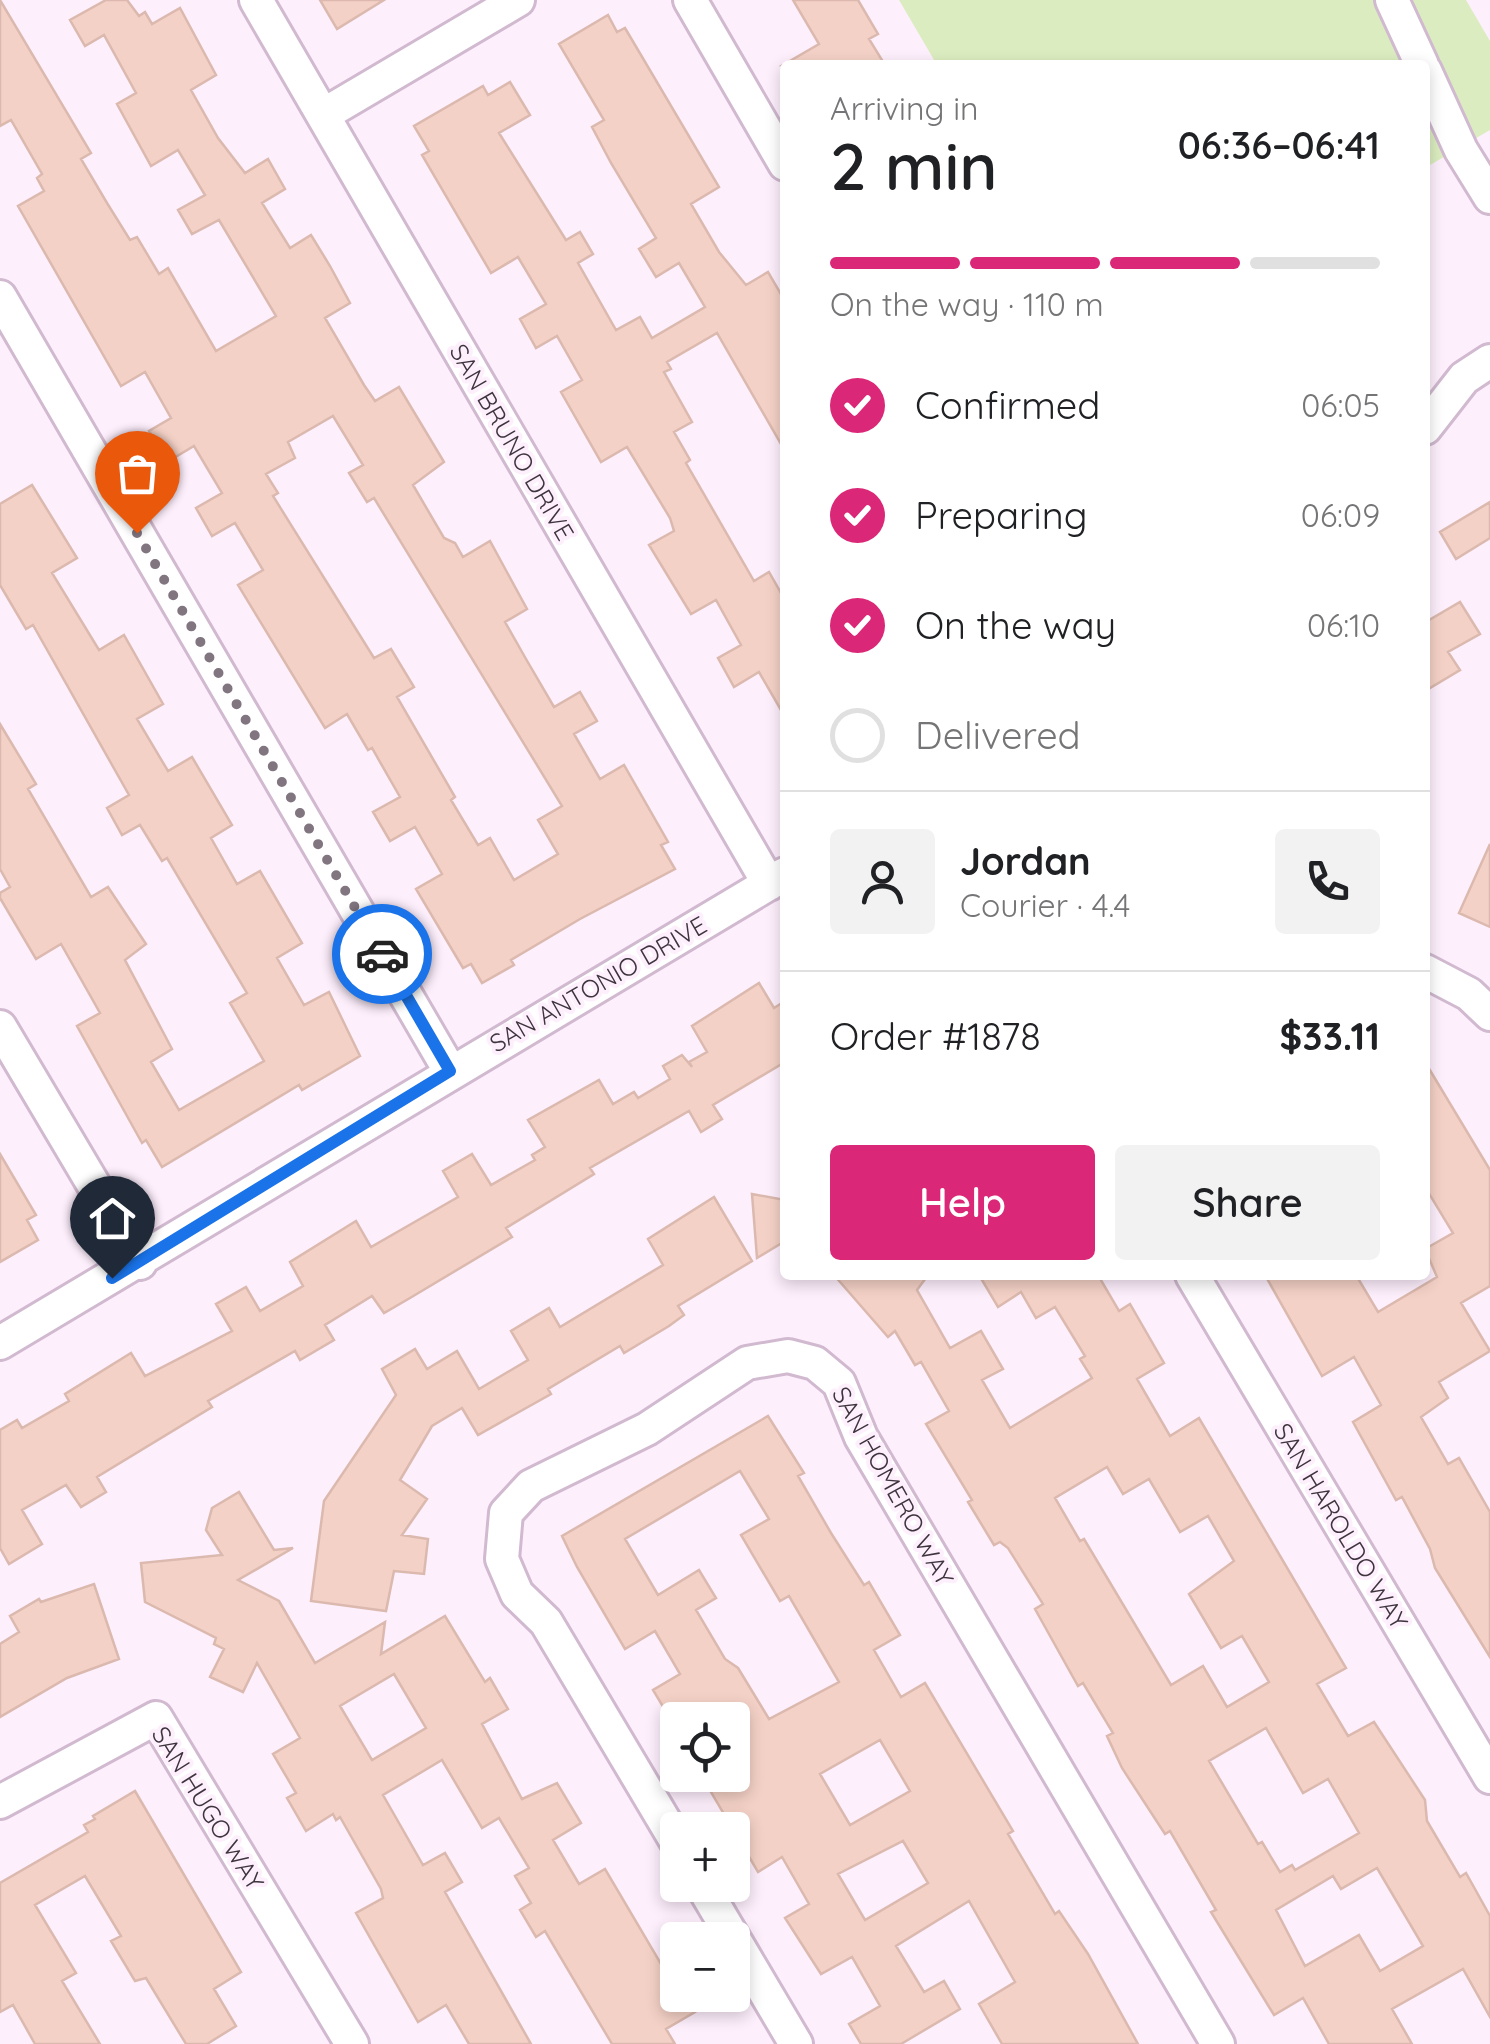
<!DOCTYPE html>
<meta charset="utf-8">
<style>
body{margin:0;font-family:Quicksand,sans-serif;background:#f2f2f2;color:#202124;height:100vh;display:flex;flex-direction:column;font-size:38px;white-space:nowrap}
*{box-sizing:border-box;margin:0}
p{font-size:32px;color:#757577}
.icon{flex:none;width:55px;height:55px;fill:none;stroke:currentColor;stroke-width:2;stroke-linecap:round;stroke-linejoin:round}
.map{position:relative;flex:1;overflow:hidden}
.panel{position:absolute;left:780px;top:60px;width:650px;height:1220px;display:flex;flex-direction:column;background:#fff;border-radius:10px;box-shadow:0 5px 15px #0003}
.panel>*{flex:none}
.buttons{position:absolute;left:660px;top:1702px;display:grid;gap:20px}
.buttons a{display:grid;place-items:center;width:90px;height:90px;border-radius:10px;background:#fff;box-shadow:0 5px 15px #0003;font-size:50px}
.pin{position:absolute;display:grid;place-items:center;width:85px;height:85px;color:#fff;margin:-102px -42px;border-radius:50% 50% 50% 0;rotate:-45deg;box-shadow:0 0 10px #0007}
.pin .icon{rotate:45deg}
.courier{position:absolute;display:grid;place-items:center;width:100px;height:100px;margin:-50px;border:8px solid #1a73e8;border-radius:50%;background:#fff;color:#222;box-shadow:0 2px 12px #0007}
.head em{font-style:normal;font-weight:600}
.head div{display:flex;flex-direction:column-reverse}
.head{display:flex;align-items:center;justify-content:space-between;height:170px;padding:0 50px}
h1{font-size:65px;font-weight:600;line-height:75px}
.bar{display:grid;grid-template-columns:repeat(4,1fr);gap:15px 10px;align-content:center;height:120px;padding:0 50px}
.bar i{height:12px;border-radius:8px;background:#e0e0e0}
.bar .selected{background:#db2777}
.bar p{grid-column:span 4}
.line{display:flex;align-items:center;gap:25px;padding:0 50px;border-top:2px solid #e0e0e0}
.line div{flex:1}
.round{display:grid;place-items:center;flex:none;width:105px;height:105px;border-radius:10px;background:#f2f2f2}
ol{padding:0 50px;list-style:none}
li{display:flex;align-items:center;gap:30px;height:110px}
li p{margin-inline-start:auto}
li .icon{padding:10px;border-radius:50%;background:#db2777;color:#fff;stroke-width:4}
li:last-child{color:#757577}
li i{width:55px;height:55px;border:5px solid #e0e0e0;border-radius:50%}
.button{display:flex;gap:20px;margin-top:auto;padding:20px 50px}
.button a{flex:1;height:115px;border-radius:10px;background:#db2777;color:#fff;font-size:40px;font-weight:600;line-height:115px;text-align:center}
.button a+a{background:#f2f2f2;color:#202124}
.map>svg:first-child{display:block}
.green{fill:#dbedc0}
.building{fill:#f4d1c6;stroke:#dbb9ae;stroke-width:2.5;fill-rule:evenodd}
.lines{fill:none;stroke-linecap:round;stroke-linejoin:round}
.minor-casing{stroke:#d1b9d0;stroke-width:38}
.minor{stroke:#fff;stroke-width:32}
.done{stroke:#817580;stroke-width:10;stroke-dasharray:0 18}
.route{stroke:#1a73e8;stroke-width:12}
.labels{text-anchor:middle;stroke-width:8;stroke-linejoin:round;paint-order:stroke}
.street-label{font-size:25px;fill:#3d343d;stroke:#feeffd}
</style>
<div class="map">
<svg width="1490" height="2044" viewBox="0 0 1490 2044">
<rect width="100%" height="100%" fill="#feeffd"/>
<path class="green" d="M899,0H1466L1490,41V130L1425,168V65H937Z"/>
<path class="building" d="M0,0L91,153L81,159L107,203L130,240L137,237L159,274L168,268L216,351L276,316L219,220L192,234L178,210L205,195L178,150L151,166L117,104L136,93L104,35L85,46L70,20L106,0H127L139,16L145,12L152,24L180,8L216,75L191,90L218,138L245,173L268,159L285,189L262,203L290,248L311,235L330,266L350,303L325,318L364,385L375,401L399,387L444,462L413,485L444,538L455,543L463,557L490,541L527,609L505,622L526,659L554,707L580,692L597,721L574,734L600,779L624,765L668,842L661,845L675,869L580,919L511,960L514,965L482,983L471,964L463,968L416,889L442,874L415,827L390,841L373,812L400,797L372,748L368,750L347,714L325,728L238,585L263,570L235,523L212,536L196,508L222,493L194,446L167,462L149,431L171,418L145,372L121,386L18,206L44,191L37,178L42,174L11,120L0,126ZM333,416L363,465L349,473L367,502L374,498L562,806L538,820L558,854L514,880L490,838L478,845L451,800L455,797L397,697L414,687L391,649L374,658L273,496L278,493L266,474L295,458L288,442Z
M320,0H384L337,29Z
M793,0H858L878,34L869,39L885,65H783L819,44Z
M608,15L617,32L625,28L719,187L691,204L719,252L746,285L768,272L785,301V451L717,333L667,362L671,369L664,372L692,422L674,432L690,460L686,463L754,581L769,572L785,600V717L759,672L734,687L718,658L741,645L716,600L691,614L649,545L674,531L670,518L627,447L601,462L561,392L582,380L557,336L536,348L520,319L546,304L518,257L491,273L422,155L429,151L414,126L483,86L488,95L510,82L530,115L499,133L566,240L580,232L593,254L578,263L616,330L640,317L652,338L705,307L679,263L656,277L639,249L656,238L611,163L592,127L604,120L559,44Z
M32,485L77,558L52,573L99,650L124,635L163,704L137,719L168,771L192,757L232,825L211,838L237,884L260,871L302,943L277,958L304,1005L329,992L360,1056L302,1090L299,1085L162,1167L146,1140L142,1143L77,1026L100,1013L61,944L36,959L0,898V893L10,887L0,869V724L36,784L28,789L91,897L108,887L146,944L125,960L172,1049L151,1062L179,1110L264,1061L230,1003L247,993L167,858L162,861L140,825L122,835L107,808L129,795L33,625L26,629L0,585V504Z
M1490,502V538L1456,559L1440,532Z
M1460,602L1480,634L1448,652L1460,670L1425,691V614L1429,620Z
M1490,844V927L1459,913Z
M759,983L774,1008L785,1001V1062L713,1105L722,1119L701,1132L689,1111L590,1168L594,1174L506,1228L512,1237L410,1298L384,1313L372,1296L325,1325L334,1340L300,1360L295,1351L208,1401L212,1407L97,1477L106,1492L81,1507L66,1485L22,1510L42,1544L9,1564L0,1548V1430L17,1420L22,1428L69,1401L65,1394L131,1353L145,1376L232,1331L216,1304L246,1287L260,1311L303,1286L290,1262L356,1221L371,1247L432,1212L458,1197L443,1171L472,1154L491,1185L535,1160L532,1155L545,1147L528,1120L599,1080L613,1104L634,1092L638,1098L670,1079L663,1066L682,1055L692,1067L689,1062L707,1052L692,1026Z
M1425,1062L1490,1170V1286L1461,1303L1490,1351L1439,1382L1448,1398L1421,1417L1448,1464L1459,1458L1490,1512V1657L1435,1568L1430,1549L1402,1497L1396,1500L1353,1422L1381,1405L1354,1357L1322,1376L1265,1275H1356L1378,1312L1437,1277L1425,1249L1453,1233L1425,1187Z
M0,1154L36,1215L27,1220L38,1240L0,1262Z
M752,1194L785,1200V1241L757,1258Z
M714,1197L752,1261L678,1306L684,1315L669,1326L624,1353L620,1346L548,1389L551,1394L478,1435L462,1408L432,1426L400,1480L427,1499L402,1535L428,1539L424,1574L394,1571L386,1611L311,1601L324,1501L396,1395L382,1369L415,1349L427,1369L457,1351L479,1389L528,1360L511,1331L549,1308L560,1327L663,1265L648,1239Z
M834,1275H928L917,1290L950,1348L981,1331L1003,1369L982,1380L1010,1428L1092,1378L1080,1359L1085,1356L1055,1307L1036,1318L1021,1292L998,1307L979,1275H1098L1119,1311L1130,1304L1164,1363L1137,1379L1170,1436L1199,1418L1346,1668L1317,1684L1348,1736L1374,1722L1425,1800L1427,1821L1460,1877L1466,1873L1490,1916V2017L1463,1969L1392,2009L1412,2044H1329L1303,1998L1274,2015L1211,1912L1216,1910L1170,1831L1165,1834L1122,1768L1107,1736L1113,1733L1083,1683L1078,1686L1035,1609L1043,1604L1008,1548L1000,1542L994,1545L968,1502L972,1500L926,1424L949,1411L921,1362L915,1365L895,1331L888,1337ZM1107,1467L1123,1494L1149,1479L1180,1532L1208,1516L1234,1561L1189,1594L1221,1648L1242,1636L1269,1682L1227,1707L1203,1666L1171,1685L1084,1539L1080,1541L1055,1498ZM1266,1728L1303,1793L1328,1779L1359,1833L1295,1870L1292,1865L1280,1872L1262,1842L1258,1844L1209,1761ZM1377,1868L1423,1946L1380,1971L1359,1935L1305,1966L1276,1910L1333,1876L1341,1889Z
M768,1416L804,1473L798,1476L831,1533L864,1585L869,1582L900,1635L874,1650L901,1697L925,1683L1013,1831L1008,1834L1055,1914L1059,1911L1088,1954L1138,2044H1002L979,2004L1015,1982L969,1901L896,1946L924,1992L944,1981L960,2009L901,2044H861L849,2024L880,2006L852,1957L821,1974L785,1918L809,1904L782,1857L758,1872L701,1775H732V1720H671L653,1690L680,1674L655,1631L625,1649L577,1567L562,1536ZM740,1471L769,1519L741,1535L780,1601L789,1596L839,1682L769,1719L738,1668L725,1659L696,1610L716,1598L699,1570L658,1595L625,1539ZM880,1740L910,1791L850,1825L820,1774ZM903,1841L928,1883L865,1920L838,1874Z
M239,1492L274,1550L293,1548L238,1580L279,1601L315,1663L385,1622L381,1654L445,1616L485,1682L490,1678L508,1709L482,1724L522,1799L557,1783L581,1823L553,1840L579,1884L605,1869L671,1981L678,1983V1995H685L695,2012L666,2029L675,2044H612L545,1931L536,1937L520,1910L531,1903L515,1876L529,1868L499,1818L482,1828L442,1760L383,1795L423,1865L445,1853L462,1882L445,1892L531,2044H469L446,2005L418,2022L356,1913L383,1898L381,1889L340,1817L336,1820L333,1814L306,1831L287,1798L296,1793L273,1754L300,1738L257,1663L243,1692L210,1677L224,1649L214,1644L216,1638L145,1602L141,1563L222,1555L206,1530L212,1508ZM394,1674L426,1728L372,1760L340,1706Z
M94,1584L119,1659L67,1678L0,1717V1644L19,1632L10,1616L39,1599L41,1602Z
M135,1791L241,1972L214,1989L236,2026L207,2044H186L146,1978L135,1981L111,1941L121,1936L85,1876L35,1905L76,1973L62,1981L100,2044H35L13,2005L0,2012V1883L88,1832L84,1825L95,1819L93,1816Z"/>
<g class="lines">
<defs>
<path id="minor" d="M256,0L769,884
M690,0L785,164
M1392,0L1422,65
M1425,71L1461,150L1490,197
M323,115L518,0
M0,297L450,1071
M1425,428L1464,378L1490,361
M1425,971L1469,994L1490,1014
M0,1027L140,1263
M1192,1275L1490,1777
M0,1343L785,874
M0,1802L156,1718L352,2044
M678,1844L546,1622L517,1594L502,1559L506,1513L531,1486L647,1429L747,1363L788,1356L815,1363L839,1383L861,1437L1218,2044
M702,1885L796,2044"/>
</defs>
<use href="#minor" class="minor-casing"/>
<use href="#minor" class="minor"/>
</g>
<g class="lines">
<path class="done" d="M137,533L382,954"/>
<path class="route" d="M112,1278L450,1071L382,954"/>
</g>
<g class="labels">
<g class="street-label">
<text transform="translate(512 442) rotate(60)" y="9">SAN BRUNO DRIVE</text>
<text transform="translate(598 984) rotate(-30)" y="9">SAN ANTONIO DRIVE</text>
<text transform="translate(893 1486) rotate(61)" y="9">SAN HOMERO WAY</text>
<text transform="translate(1341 1526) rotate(59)" y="9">SAN HAROLDO WAY</text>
<text transform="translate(208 1808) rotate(58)" y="9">SAN HUGO WAY</text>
</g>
</g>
</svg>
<div class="buttons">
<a><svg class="icon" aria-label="locate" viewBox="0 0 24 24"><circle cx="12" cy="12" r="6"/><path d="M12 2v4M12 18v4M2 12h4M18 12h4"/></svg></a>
<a>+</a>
<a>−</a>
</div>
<div class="pin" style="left:137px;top:533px;background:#ea580c"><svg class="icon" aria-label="bag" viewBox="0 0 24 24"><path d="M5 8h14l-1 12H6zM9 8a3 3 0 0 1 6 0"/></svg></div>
<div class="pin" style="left:112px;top:1278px;background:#1f2937"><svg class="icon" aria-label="home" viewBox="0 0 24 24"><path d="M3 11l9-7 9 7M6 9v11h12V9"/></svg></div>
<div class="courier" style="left:382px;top:954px"><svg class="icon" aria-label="car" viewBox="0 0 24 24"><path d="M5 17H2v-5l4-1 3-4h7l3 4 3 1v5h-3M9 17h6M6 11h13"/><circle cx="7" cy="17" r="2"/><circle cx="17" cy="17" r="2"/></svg></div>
<section class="panel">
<div class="head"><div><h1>2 min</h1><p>Arriving in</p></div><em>06:36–06:41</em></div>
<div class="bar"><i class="selected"></i><i class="selected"></i><i class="selected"></i><i></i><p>On the way · 110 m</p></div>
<ol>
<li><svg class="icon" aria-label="check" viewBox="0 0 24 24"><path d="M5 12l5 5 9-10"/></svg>Confirmed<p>06:05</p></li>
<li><svg class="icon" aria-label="check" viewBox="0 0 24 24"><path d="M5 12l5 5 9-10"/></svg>Preparing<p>06:09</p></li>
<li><svg class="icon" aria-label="check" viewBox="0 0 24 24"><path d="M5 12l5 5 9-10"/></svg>On the way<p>06:10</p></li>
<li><i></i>Delivered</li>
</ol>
<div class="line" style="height:180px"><a class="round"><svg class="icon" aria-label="person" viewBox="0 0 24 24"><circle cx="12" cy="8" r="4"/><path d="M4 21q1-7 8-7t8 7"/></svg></a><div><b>Jordan</b><p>Courier · 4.4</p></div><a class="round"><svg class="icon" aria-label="phone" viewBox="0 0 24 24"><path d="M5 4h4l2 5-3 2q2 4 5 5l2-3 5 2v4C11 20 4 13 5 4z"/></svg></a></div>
<div class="line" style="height:130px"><div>Order #1878</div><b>$33.11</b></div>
<div class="button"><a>Help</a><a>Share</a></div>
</section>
</div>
